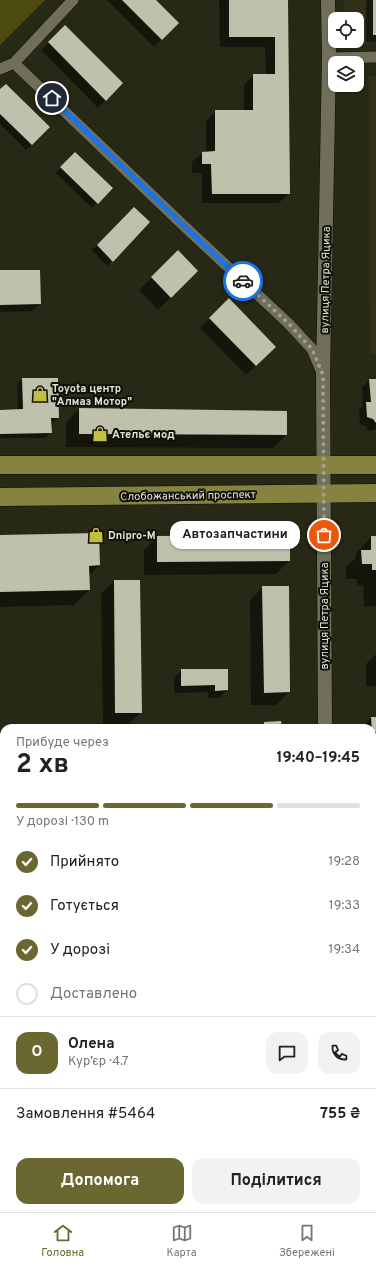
<!DOCTYPE html>
<html lang="uk">
<meta charset="utf-8">
<style>
body{margin:0;font-family:Overpass,sans-serif;background:#f2f2f2;color:#222;height:100vh;display:flex;flex-direction:column;font-size:15px;white-space:nowrap}
*{box-sizing:border-box;margin:0}
p{font-size:13px;color:#767676}
.icon{flex:none;width:22px;height:22px;fill:none;stroke:currentColor;stroke-width:2;stroke-linecap:round;stroke-linejoin:round}
.map{position:relative;flex:1;overflow:hidden}
.details{position:absolute;left:0px;top:724px;width:376px;height:488px;display:flex;flex-direction:column;background:#fff;border-radius:12px 12px 0 0;box-shadow:0 1px 3px #0004}
.details>*{flex:none}
.fabs{position:absolute;left:328px;top:12px;display:grid;gap:8px}
.fabs a{display:grid;place-items:center;width:36px;height:36px;border-radius:8px;background:#fff;box-shadow:0 1px 3px #0004;font-size:20px}
.pin{position:absolute;display:grid;place-items:center;width:34px;height:34px;color:#fff;margin:-17px;border:2px solid #fff;border-radius:50%;box-shadow:0 1px 4px #0007}
.courier{position:absolute;display:grid;place-items:center;width:40px;height:40px;margin:-20px;border:3px solid #1a73e8;border-radius:50%;background:#fff;color:#222;box-shadow:0 1px 5px #0007}
.bubble{position:absolute;height:28px;border-radius:12px;background:#fff;box-shadow:0 1px 3px #0004;font-size:13px;font-weight:700;line-height:28px;text-align:center}
.summary em{font-style:normal;font-weight:700}
.summary div{display:flex;flex-direction:column-reverse}
.summary{display:flex;align-items:center;justify-content:space-between;height:68px;padding:0 16px}
h1{font-size:26px;font-weight:700;line-height:30px}
.bar{display:grid;grid-template-columns:repeat(4,1fr);gap:6px 4px;align-content:center;height:48px;padding:0 16px}
.bar i{height:5px;border-radius:3px;background:#e0e0e0}
.bar .current{background:#6a6830}
.bar p{grid-column:span 4}
.line{display:flex;align-items:center;gap:10px;padding:0 16px;border-top:1px solid #e0e0e0}
.line div{flex:1}
.round{display:grid;place-items:center;flex:none;width:42px;height:42px;border-radius:12px;background:#f2f2f2}
ol{padding:0 16px;list-style:none}
li{display:flex;align-items:center;gap:12px;height:44px}
li p{margin-inline-start:auto}
li .icon{padding:4px;border-radius:50%;background:#6a6830;color:#fff;stroke-width:4}
li:last-child{color:#767676}
li i{width:22px;height:22px;border:2px solid #e0e0e0;border-radius:50%}
.primary-button{display:flex;gap:8px;margin-top:auto;padding:8px 16px}
.primary-button a{flex:1;height:46px;border-radius:12px;background:#6a6830;color:#fff;font-size:16px;font-weight:700;line-height:46px;text-align:center}
.primary-button a+a{background:#f2f2f2;color:#222}
.menu{display:flex;justify-content:space-around;align-items:center;height:56px;border-top:1px solid #e0e0e0;background:#fff;font-size:11px;color:#767676}
.menu a{display:grid;justify-items:center;gap:2px}
.menu .current{color:#6a6830}
.map>svg:first-child{display:block}
.built{fill:#313019}
.green{fill:#4c4a0e}
.shadow{fill:#0007}
.building{fill:#c0c1ac}
.lines{fill:none;stroke-linecap:round;stroke-linejoin:round}
.minor-casing{stroke:#111103;stroke-width:12}
.tertiary-casing{stroke:#111103;stroke-width:15}
.primary-casing{stroke:#111103;stroke-width:19}
.minor{stroke:#6f6f5c;stroke-width:11}
.tertiary{stroke:#6f6f5c;stroke-width:14}
.primary{stroke:#858340;stroke-width:18}
.done{stroke:#a1a194;stroke-width:4;stroke-dasharray:0 7.2}
.route{stroke:#1a73e8;stroke-width:5}
.labels{text-anchor:middle;stroke-width:4;stroke-linejoin:round;paint-order:stroke}
.street-label{font-size:11px;fill:#e2e2d7;stroke:#101009}
.poi-label{font-size:11px;font-weight:bold;fill:#e2e2d7;stroke:#101009;text-anchor:start}
</style>
<div class="map">
<svg width="376" height="1212" viewBox="0 0 376 1212">
<rect width="100%" height="100%" fill="#282817"/>
<path class="built" d="M344,0H376V43L344,44V41H357V19H344Z
M369,76H376V354H370Z"/>
<path class="green" d="M0,0H45L0,45Z"/>
<path class="shadow" d="M107,0H154L177,23L154,47Z
M221,0H287L289,193L279,203H202V173H192V162L202,153L206,152V121L216,111H244V85L253,75H266L265,47H220L219,1Z
M366,0H376V42H366Z
M65,26L122,83L98,108L41,50Z
M0,91L49,127L26,150L0,124Z
M75,153L112,188L92,208L56,173Z
M134,209L149,222L107,266L92,250Z
M178,252L197,271L158,310L139,290Z
M0,271L40,304L32,311L0,312Z
M229,300L275,347L246,375L200,328Z
M22,379L58,418L52,423H50L51,432L45,438H0V411L18,410L17,384Z
M369,380H376V428L374,430L369,431L366,426L360,424L359,410L363,406L362,388Z
M79,409L286,435L273,448L66,447V422Z
M0,537L99,565L89,576V590L74,605L0,607Z
M157,537L289,561L276,574L144,575V550Z
M371,537H376V606L364,607L363,585H357V579H346V567L356,557V553Z
M114,581L141,712L128,725L103,726L101,594Z
M263,587L289,692L276,705H251L250,600Z
M376,654V686H366V664Z
M182,670L227,690L219,698H208V692L174,693V678Z
M371,718H376V737H372V728H366V723Z
M264,723L281,728H259Z
M372,763H376V789H372Z
M0,769H4V796L0,800Z
M372,791H376V808H372Z
M376,858V880H375L374,860Z
M4,868V893H1L0,872Z
M3,903H4V913H1V906Z
M376,974V985H374V976Z
M0,983H4V1010H0Z
M0,1089H4V1117H2V1113H0Z
M374,1169H376V1191H372V1171Z
M374,1207H376V1212H369Z"/>
<path class="building" d="M122,0H156L179,23L162,40Z
M229,0H288L290,194H212L211,164H202V152L215,151V110H253V74H275V37H229Z
M373,0H376V35H373Z
M65,25L123,83L106,101L48,42Z
M6,84L50,127L32,145L0,114V89Z
M75,152L113,188L98,204L60,167Z
M134,207L150,222L113,262L97,245Z
M178,250L198,271L171,298L151,277Z
M0,270H40L41,304L0,305Z
M229,298L276,347L256,366L209,318Z
M22,378H58L59,418H51L52,433L0,434V410L23,409Z
M369,379H376V423L373,419L367,417L366,402H371Z
M79,408L287,411V435L79,434Z
M99,533L100,565L89,566L90,590L0,592V535Z
M290,535V561L157,562V536Z
M371,536H376V570H372V564H362L361,550H371Z
M114,580H140L142,713H115Z
M262,586H289L290,692L264,693Z
M181,669H228V690L215,691V685L181,686Z
M371,717H376V732H372Z
M281,721L282,728H264V722Z
M372,745H376V758L372,759Z
M372,762H376V784H372Z
M0,768H4V795L0,796Z
M372,790H376V806H372Z
M0,982H4V1006H0Z
M0,1088H4V1108H0Z
M374,1168H376V1189H374Z
M294,1208H302V1212H288V1209Z"/>
<g class="lines">
<defs>
<path id="minor" d="M329,58L376,57
M14,63L183,225L289,324L312,349L322,373
M0,69L14,63L73,0
M372,830H376
M0,836H4
M372,1058H376
M0,1064H4"/>
<path id="tertiary" d="M325,728L323,375L329,58L328,0
M336,1208V1212"/>
<path id="primary" d="M0,465H376
M0,497L376,493"/>
</defs>
<use href="#minor" class="minor-casing"/>
<use href="#tertiary" class="tertiary-casing"/>
<use href="#primary" class="primary-casing"/>
<use href="#minor" class="minor"/>
<use href="#tertiary" class="tertiary"/>
<use href="#primary" class="primary"/>
</g>
<g class="lines">
<path class="done" d="M243,281L289,324L312,349L323,375L324,535"/>
<path class="route" d="M52,98L183,225L243,281"/>
</g>
<defs>
<symbol id="shop-bare" viewBox="-9 -9 18 18"><path d="M-5-2.5h2.3a2.7 3.5 0 0 1 5.4 0H5L5.5 6h-11ZM-1.5-2.5h3a1.5 2.3 0 0 0-3 0Z" fill="#c1be40" stroke="#101009" stroke-width="2.5" paint-order="stroke"/></symbol>
</defs>
<g fill-rule="evenodd">
<use href="#shop-bare" x="29" y="383" width="22" height="22"/>
<use href="#shop-bare" x="89" y="423" width="22" height="22"/>
<use href="#shop-bare" x="85" y="524" width="22" height="22"/>
</g>
<g class="labels">
<g class="street-label">
<text transform="translate(325 280) rotate(-89)" y="4">вулиця Петра Яцика</text>
<text transform="translate(188 495) rotate(-1)" y="4">Слобожанський проспект</text>
<text transform="translate(324 616) rotate(-90)" y="4">вулиця Петра Яцика</text>
</g>
<g class="poi-label">
<text x="52" y="392">Toyota центр<tspan x="52" dy="13">"Алмаз Мотор"</tspan></text>
<text x="112" y="438">Ательє мод</text>
<text x="108" y="539">Dnipro-M</text>
</g>
</g>
</svg>
<div class="fabs">
<a><svg class="icon" aria-label="locate" viewBox="0 0 24 24"><circle cx="12" cy="12" r="6"/><path d="M12 2v4M12 18v4M2 12h4M18 12h4"/></svg></a>
<a><svg class="icon" aria-label="layers" viewBox="0 0 24 24"><path d="M12 4l9 5-9 5-9-5zM3 14l9 5 9-5"/></svg></a>
</div>
<div class="pin" style="left:324px;top:535px;background:#ea580c"><svg class="icon" aria-label="bag" viewBox="0 0 24 24"><path d="M5 8h14l-1 12H6zM9 8a3 3 0 0 1 6 0"/></svg></div>
<div class="pin" style="left:52px;top:98px;background:#1f2937"><svg class="icon" aria-label="home" viewBox="0 0 24 24"><path d="M3 11l9-7 9 7M6 9v11h12V9"/></svg></div>
<div class="courier" style="left:243px;top:281px"><svg class="icon" aria-label="car" viewBox="0 0 24 24"><path d="M5 17H2v-5l4-1 3-4h7l3 4 3 1v5h-3M9 17h6M6 11h13"/><circle cx="7" cy="17" r="2"/><circle cx="17" cy="17" r="2"/></svg></div>
<div class="bubble" style="left:170px;top:521px;width:130px">Автозапчастини</div>
<section class="details">
<div class="summary"><div><h1>2 хв</h1><p>Прибуде через</p></div><em>19:40–19:45</em></div>
<div class="bar"><i class="current"></i><i class="current"></i><i class="current"></i><i></i><p>У дорозі · 130 m</p></div>
<ol>
<li><svg class="icon" aria-label="check" viewBox="0 0 24 24"><path d="M5 12l5 5 9-10"/></svg>Прийнято<p>19:28</p></li>
<li><svg class="icon" aria-label="check" viewBox="0 0 24 24"><path d="M5 12l5 5 9-10"/></svg>Готується<p>19:33</p></li>
<li><svg class="icon" aria-label="check" viewBox="0 0 24 24"><path d="M5 12l5 5 9-10"/></svg>У дорозі<p>19:34</p></li>
<li><i></i>Доставлено</li>
</ol>
<div class="line" style="height:72px"><b class="round" style="background:#6a6830;color:#fff">О</b><div><b>Олена</b><p>Кур’єр · 4.7</p></div><a class="round"><svg class="icon" aria-label="chat" viewBox="0 0 24 24"><path d="M4 5h16v11H9l-5 4z"/></svg></a><a class="round"><svg class="icon" aria-label="phone" viewBox="0 0 24 24"><path d="M5 4h4l2 5-3 2q2 4 5 5l2-3 5 2v4C11 20 4 13 5 4z"/></svg></a></div>
<div class="line" style="height:52px"><div>Замовлення #5464</div><b>755 ₴</b></div>
<div class="primary-button"><a>Допомога</a><a>Поділитися</a></div>
</section>
</div>
<nav class="menu">
<a class="current"><svg class="icon" aria-label="home" viewBox="0 0 24 24"><path d="M3 11l9-7 9 7M6 9v11h12V9"/></svg>Головна</a>
<a><svg class="icon" aria-label="map" viewBox="0 0 24 24"><path d="M3 6l6-2 6 2 6-2v14l-6 2-6-2-6 2zM9 4v14M15 6v14"/></svg>Карта</a>
<a><svg class="icon" aria-label="saved" viewBox="0 0 24 24"><path d="M7 4h10v16l-5-4-5 4z"/></svg>Збережені</a>
</nav>
